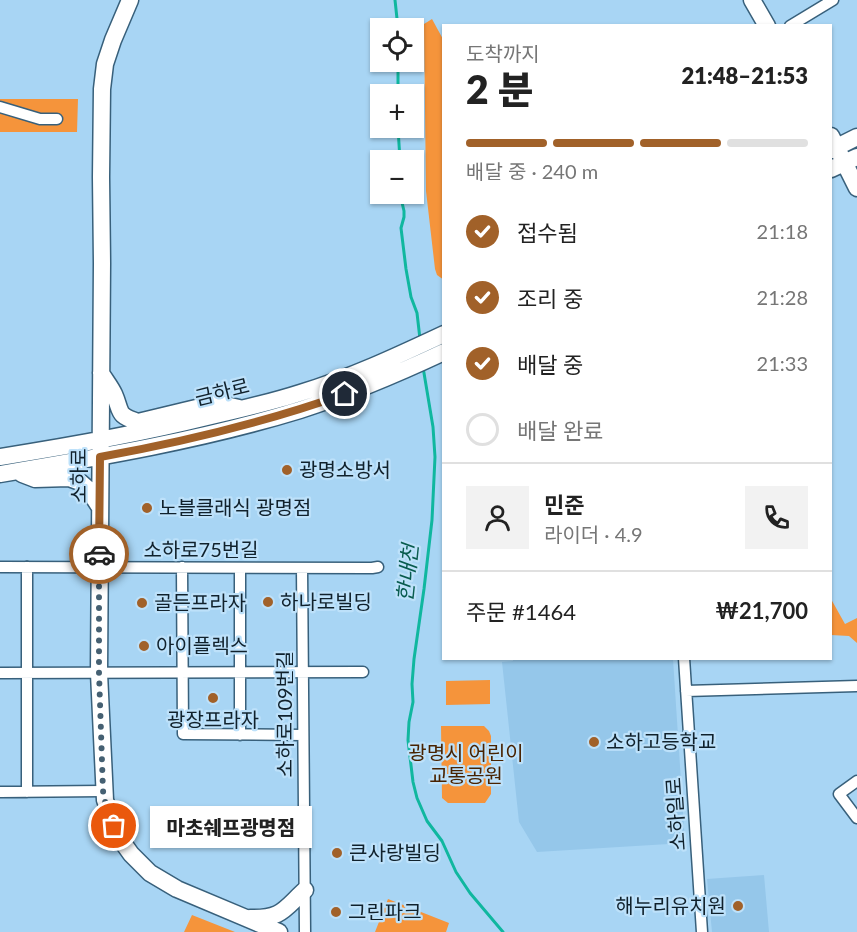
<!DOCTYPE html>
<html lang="ko">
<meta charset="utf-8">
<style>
body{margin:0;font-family:Lato,"Noto Sans KR",sans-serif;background:#f2f2f2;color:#222;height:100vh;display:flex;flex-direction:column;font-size:22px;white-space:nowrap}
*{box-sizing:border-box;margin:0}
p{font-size:20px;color:#767676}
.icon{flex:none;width:33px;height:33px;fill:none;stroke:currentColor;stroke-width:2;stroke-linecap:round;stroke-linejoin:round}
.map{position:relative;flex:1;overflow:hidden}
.side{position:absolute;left:442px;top:24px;width:390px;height:636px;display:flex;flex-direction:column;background:#fff;border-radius:0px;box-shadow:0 2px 4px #0004}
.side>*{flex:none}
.controls{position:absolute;left:370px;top:18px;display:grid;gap:12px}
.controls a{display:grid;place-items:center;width:54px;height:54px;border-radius:0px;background:#fff;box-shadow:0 2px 4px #0004;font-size:30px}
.pin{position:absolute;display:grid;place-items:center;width:51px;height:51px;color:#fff;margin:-26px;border:3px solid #fff;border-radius:50%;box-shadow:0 2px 6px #0007}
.courier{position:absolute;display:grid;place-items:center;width:60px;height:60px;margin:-30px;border:4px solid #a16129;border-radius:50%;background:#fff;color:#222;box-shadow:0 2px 8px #0007}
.bubble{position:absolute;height:42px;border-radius:0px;background:#fff;box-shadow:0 2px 4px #0004;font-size:20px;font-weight:800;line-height:42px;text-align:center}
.headline em{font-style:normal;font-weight:800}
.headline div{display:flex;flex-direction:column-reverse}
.headline{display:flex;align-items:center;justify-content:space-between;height:102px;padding:0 24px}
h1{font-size:39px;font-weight:800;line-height:45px}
.bar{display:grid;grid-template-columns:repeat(4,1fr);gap:9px 6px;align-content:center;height:72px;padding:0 24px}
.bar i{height:8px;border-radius:4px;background:#e0e0e0}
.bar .active{background:#a16129}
.bar p{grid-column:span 4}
.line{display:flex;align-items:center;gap:15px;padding:0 24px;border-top:2px solid #e0e0e0}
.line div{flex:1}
.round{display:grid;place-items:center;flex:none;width:63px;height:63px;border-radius:0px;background:#f2f2f2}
ol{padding:0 24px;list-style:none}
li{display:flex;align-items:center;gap:18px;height:66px}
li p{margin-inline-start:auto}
li .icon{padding:6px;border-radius:50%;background:#a16129;color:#fff;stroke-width:4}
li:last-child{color:#767676}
li i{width:33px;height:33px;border:3px solid #e0e0e0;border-radius:50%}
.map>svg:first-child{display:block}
.built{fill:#95c7ea}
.green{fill:#f5943b}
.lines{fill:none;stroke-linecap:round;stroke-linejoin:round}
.stream{stroke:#10b79f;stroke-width:3}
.street-casing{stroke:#38607b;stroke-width:13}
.secondary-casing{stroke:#38607b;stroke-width:19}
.street{stroke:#fff;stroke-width:10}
.secondary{stroke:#fff;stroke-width:16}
.done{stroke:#456072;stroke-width:6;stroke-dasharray:0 10.8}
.route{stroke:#a16129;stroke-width:8}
.poi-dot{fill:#a16129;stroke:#bde1fa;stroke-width:2}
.labels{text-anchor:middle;stroke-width:4.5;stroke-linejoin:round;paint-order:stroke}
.street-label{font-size:20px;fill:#10212c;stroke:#bde1fa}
.poi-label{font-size:20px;fill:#10212c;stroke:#bde1fa;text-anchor:start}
.park-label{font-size:20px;fill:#482200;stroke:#bde1fa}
.water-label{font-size:21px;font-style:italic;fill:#095c4f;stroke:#bde1fa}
</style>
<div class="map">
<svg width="857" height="932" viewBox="0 0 857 932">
<rect width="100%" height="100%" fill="#a8d5f4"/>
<path class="built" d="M513,659H673L685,843L537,852L519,822L502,662L513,661Z
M764,875L769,932H712L707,879Z"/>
<path class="green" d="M432,19L444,41V280L437,275L435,269L426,191L424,24Z
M0,99H78L77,132H0Z
M831,599L845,624L857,618V643L849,636L831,635Z
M490,680V704L446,705V681Z
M441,726H484L489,731L491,736V794L485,803H448L442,798Z
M388,899L449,923L446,932H375Z
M192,915L235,932H184Z"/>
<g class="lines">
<path class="stream" d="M395,0L398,28
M398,94V62
M398,128L400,160
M400,194L404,211V217L401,228L406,269L411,297L417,313L420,339
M423,367L433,427L435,457L432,520L424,589L414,659L412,684L413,702L409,722L408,740L413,782L417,798L427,821L442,841L456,872L470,893L503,932"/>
<defs>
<path id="street" d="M790,26L833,0
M0,107L40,119H57
M0,567L372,568L378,567
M27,567V792
M182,567L183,734L303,735
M302,568L305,932
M684,658L702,932
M0,673L363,672
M686,691L857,686
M240,735V568
M857,781L839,794L857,818
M0,792L103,791"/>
<path id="secondary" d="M130,0L113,40L105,64L102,89L101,177L102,263L99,673L105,800L114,826L121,840L131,854L150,873L177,889L279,932
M752,0L767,26
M831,136L857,188
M831,150L857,137
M831,169L857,157
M101,373C105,380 111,387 114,394C122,412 116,415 138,422L217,403L239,408
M0,457C70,446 138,434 207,417C238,410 269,403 300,393C350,378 397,356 444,334
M0,474C101,457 202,440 300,410C350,394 397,374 444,352
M22,474L35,479L69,478L80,482L88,489L99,506
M250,918C282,919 284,909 305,890"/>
</defs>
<use href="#street" class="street-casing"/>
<use href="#secondary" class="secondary-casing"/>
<use href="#street" class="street"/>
<use href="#secondary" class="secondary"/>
</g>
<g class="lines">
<path class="done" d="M99,554V673L103,791L106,806L114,826"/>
<path class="route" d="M99,554L100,457C183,442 266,422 345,394"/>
</g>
<g class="poi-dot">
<circle cx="287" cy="470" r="6"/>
<circle cx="147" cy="508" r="6"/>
<circle cx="268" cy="602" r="6"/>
<circle cx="142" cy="603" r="6"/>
<circle cx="144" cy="646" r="6"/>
<circle cx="213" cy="698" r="6"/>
<circle cx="594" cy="742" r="6"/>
<circle cx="337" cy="853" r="6"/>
<circle cx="738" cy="906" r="6"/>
<circle cx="336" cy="912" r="6"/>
</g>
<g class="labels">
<g class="street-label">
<text transform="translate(222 392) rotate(-14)" y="7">금하로</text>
<text transform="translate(79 476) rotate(-90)" y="7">소하로</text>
<text x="201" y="557">소하로75번길</text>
<text transform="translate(285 714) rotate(-90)" y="7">소하로109번길</text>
<text transform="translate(676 814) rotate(-94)" y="7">소하일로</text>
</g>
<g class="poi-label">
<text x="299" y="477">광명소방서</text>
<text x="159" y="515">노블클래식 광명점</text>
<text x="280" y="609">하나로빌딩</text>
<text x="154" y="610">골든프라자</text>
<text x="156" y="653">아이플렉스</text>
<text x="213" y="727" text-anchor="middle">광장프라자</text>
<text x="606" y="749">소하고등학교</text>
<text x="349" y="860">큰사랑빌딩</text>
<text x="726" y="913" text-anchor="end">해누리유치원</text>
<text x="348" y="919">그린파크</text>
</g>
<g class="park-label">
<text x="466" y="760">광명시 어린이<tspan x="466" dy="23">교통공원</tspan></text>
</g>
<g class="water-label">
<text transform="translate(408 573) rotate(-84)" y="7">한내천</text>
</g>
</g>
</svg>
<div class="controls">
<a><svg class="icon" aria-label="locate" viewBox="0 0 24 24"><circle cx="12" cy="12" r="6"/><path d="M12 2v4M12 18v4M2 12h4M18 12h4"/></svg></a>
<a>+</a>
<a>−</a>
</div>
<div class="pin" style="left:114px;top:826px;background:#ea580c"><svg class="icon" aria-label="bag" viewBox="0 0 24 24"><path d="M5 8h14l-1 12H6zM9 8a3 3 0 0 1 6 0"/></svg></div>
<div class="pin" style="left:345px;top:394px;background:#1f2937"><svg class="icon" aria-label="home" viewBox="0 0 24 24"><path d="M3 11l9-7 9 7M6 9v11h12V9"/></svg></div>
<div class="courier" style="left:99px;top:554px"><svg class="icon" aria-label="car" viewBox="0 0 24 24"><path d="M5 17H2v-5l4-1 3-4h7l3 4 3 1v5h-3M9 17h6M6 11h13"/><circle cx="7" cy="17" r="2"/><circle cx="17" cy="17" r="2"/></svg></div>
<div class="bubble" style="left:150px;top:806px;width:162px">마초쉐프광명점</div>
<section class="side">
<div class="headline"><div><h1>2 분</h1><p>도착까지</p></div><em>21:48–21:53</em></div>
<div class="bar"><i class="active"></i><i class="active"></i><i class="active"></i><i></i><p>배달 중 · 240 m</p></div>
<ol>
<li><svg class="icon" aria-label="check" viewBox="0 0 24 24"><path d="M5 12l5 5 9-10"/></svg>접수됨<p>21:18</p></li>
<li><svg class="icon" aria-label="check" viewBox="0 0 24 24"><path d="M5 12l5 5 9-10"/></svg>조리 중<p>21:28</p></li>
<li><svg class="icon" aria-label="check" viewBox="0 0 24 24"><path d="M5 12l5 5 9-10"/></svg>배달 중<p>21:33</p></li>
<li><i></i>배달 완료</li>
</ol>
<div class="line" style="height:108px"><a class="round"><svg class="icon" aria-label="person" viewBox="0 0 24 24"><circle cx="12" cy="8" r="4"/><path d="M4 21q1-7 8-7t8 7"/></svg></a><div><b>민준</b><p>라이더 · 4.9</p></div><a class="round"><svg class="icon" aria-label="phone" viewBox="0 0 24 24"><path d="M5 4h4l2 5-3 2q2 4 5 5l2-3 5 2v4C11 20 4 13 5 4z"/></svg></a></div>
<div class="line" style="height:78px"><div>주문 #1464</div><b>₩21,700</b></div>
</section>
</div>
